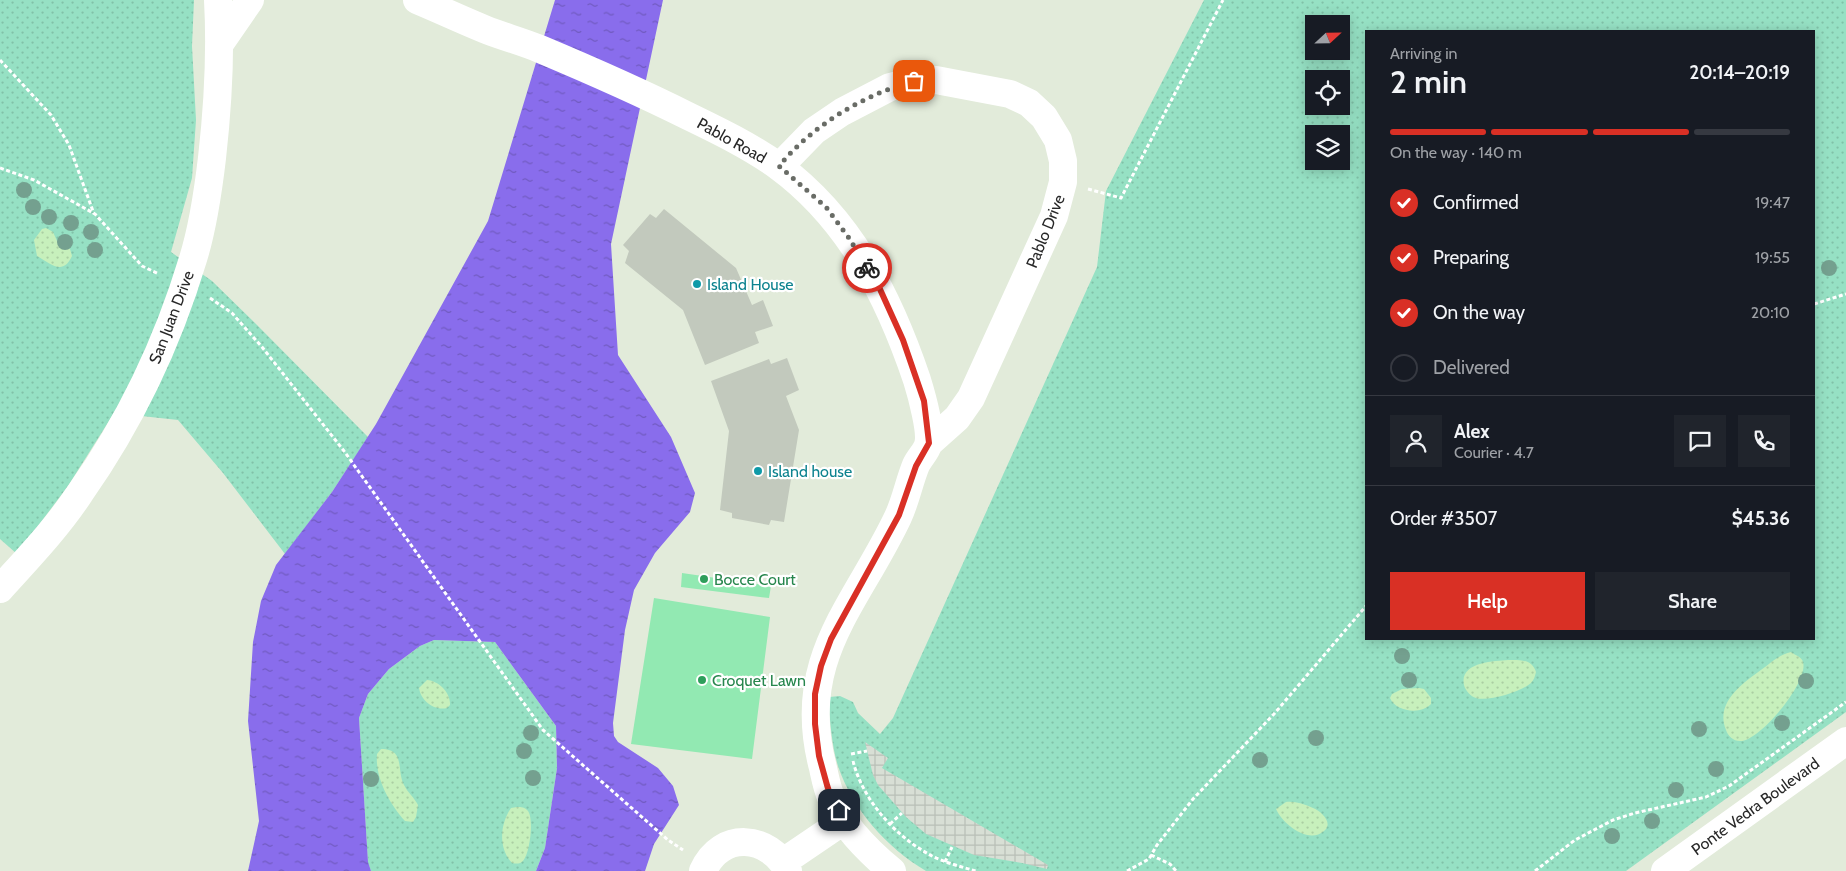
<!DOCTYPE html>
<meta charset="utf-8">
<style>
body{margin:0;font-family:Cabin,sans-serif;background:#20242c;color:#f1f3f6;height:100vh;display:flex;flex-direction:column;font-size:19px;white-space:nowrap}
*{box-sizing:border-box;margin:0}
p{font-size:16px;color:#9ea1a6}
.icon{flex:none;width:28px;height:28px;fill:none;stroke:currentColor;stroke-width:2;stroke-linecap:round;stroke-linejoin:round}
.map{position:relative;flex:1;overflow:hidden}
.details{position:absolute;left:1365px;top:30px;width:450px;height:610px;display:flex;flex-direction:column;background:#171b24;border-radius:0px;box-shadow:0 2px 12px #0003}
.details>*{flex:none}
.needle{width:32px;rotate:68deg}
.controls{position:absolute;left:1305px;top:15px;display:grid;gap:10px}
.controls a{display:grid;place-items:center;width:45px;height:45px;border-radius:0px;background:#171b24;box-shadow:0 2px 12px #0003;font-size:25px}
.pin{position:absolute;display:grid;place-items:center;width:42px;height:42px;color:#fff;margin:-21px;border-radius:10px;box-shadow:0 2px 8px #0006}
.courier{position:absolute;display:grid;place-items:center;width:50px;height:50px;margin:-25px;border:4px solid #d93025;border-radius:50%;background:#fff;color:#222;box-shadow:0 1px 6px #0007}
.head em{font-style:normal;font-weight:600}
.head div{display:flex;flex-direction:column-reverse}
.head{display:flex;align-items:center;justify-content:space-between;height:85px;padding:0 25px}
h1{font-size:32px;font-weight:600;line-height:38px}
.bar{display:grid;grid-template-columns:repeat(4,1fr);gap:8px 5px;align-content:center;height:60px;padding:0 25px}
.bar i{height:6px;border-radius:4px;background:#363941}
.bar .current{background:#d93025}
.bar p{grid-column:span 4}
.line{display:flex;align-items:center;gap:12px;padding:0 25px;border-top:1px solid #363941}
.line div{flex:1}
.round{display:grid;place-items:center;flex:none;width:52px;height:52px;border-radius:0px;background:#20242c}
ol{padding:0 25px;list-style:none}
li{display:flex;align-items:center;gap:15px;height:55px}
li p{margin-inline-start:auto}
li .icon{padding:5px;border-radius:50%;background:#d93025;color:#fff;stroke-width:4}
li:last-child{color:#9ea1a6}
li i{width:28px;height:28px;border:2px solid #363941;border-radius:50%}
.cta{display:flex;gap:10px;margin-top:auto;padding:10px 25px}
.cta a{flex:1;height:58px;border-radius:0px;background:#d93025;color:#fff;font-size:20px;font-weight:600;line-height:58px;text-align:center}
.cta a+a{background:#20242c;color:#f1f3f6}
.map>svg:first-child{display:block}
.grass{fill:url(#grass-dots);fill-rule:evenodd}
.sand{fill:url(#sand-dots)}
.pitch{fill:#92e9b2}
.plaza{fill:url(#plaza-grid)}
.water{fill:url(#water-ripples)}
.building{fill:#c2c9bd}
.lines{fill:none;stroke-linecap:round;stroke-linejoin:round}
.path{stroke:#fff;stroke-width:3;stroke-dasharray:4 2.5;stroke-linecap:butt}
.minor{stroke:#fff;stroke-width:28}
.tree{fill:#74a08f}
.done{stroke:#696c66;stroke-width:5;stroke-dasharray:0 9}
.route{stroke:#d93025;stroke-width:6}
.culture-dot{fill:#0f9aa8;stroke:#fff;stroke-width:2}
.leisure-dot{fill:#2e9e5b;stroke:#fff;stroke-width:2}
.labels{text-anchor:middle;stroke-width:4.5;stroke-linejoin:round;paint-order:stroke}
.street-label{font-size:16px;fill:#282828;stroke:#fff}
.culture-label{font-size:16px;fill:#0d838f;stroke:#fff;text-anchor:start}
.leisure-label{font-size:16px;fill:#27864d;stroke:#fff;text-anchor:start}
</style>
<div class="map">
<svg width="1846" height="871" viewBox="0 0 1846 871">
<defs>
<pattern id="grass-dots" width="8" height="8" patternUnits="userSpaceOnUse" patternTransform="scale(1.25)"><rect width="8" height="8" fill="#96e1c4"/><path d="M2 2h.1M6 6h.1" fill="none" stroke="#81c1a8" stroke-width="1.8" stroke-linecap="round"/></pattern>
<pattern id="sand-dots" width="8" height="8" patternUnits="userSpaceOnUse" patternTransform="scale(1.25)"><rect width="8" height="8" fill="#c7f0bc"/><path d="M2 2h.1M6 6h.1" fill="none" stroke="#abcea2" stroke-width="1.8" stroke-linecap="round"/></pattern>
<pattern id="plaza-grid" width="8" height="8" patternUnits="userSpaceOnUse" patternTransform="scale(1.25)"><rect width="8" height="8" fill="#d8dfd5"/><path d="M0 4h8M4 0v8" fill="none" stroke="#b9bfb7"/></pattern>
<pattern id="water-ripples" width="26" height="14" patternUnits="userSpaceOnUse" patternTransform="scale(1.25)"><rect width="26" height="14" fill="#896dec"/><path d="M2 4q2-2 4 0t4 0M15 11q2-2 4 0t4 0" fill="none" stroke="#705abf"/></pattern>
</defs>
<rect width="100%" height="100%" fill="#e2ebda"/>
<path class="grass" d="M0,0H194L192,46L196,120L192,178L171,252L212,281L257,325L368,437L332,492L285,554L223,473L178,420L114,413L68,486L17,554L0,539Z
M1204,0H1846V712L1626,871H926C886,847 853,810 838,766C832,748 829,716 829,697L840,696L853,702L858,713L880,734L893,718L1097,267L1106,191ZM1314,24H1341V51H1314ZM1366,31H1814V639H1366ZM1314,79H1341V106H1314ZM1314,134H1341V161H1314Z
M434,640L495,642L556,726L557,768L545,848L536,871H371L368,863L359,718L368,694L389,669L420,646Z"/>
<path class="sand" d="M46,228L53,232L57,241L70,249L72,256C63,276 51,264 37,256L34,240L42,229Z
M1791,652C1795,655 1802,657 1803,662C1809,682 1759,742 1740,741C1733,741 1728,736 1726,730C1714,701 1746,681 1765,667C1773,661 1781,654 1791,652Z
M1508,660C1520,660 1532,659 1536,672C1535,676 1534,680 1531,683C1522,691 1489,702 1476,698C1471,697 1465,690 1464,685C1459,662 1494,661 1508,660Z
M427,680C439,681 451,693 450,705L447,708C434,711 421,701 419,688Z
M1419,688L1424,689L1431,698V704C1421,715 1396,712 1390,698L1392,694L1402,689Z
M381,749C406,749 396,770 404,785C408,793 414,797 418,805L416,817L413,822L405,821C389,803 375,778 377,754Z
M1286,802C1295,801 1304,804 1313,808C1321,811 1334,823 1324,831C1308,845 1282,823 1276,809Z
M517,807C521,807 525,807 528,811C534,819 530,853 523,861C520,864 517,864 512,863C498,848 500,824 511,808Z"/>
<path class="pitch" d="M682,573L771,586L769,598L681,587Z
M654,598L770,617L752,759L631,744Z"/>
<path class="plaza" d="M865,742L888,758L882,768L1048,865L1047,869L1022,863L974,855L926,834L906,817L878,785L873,775Z"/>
<path class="water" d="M555,0H663L611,244L618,355L671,437L695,493L690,512L655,553L634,590L625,630L613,723L614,736L618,742L658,768L673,786L679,805L654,844L645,871H536L545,848L557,768L556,726L495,642L434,640L420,646L389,669L368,694L359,718L368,862L371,871H248L259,821L248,721L253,642L261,601L276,565L332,492L376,424L488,221Z"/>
<path class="building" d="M664,209L736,268L752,305L763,300L773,326L755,332L759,343L705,365L683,310L625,263L629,251L623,245L650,214L656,218Z
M787,358L799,390L786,396L799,430L784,522L771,520L769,525L732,518V513L720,510L729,431L711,381L769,359L771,364Z"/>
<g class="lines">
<path class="path" d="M0,60L51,115L69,145L94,214
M0,168L34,180L95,214L142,266L159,274
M1088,189L1121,198L1223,0
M210,298L232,313L262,347L344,451L543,730L668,840L683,850
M1814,304L1846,294
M851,754L867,751
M853,761C863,801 896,837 932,856C946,863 962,867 976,871
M890,824L902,813
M1151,855L1170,864L1176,871
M945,862L952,847
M1127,871L1149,859L1157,845L1193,799L1274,714L1366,606
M1535,871L1575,840L1613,820L1635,813L1706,797L1729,786L1846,702"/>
<path class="minor" d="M417,0C441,10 464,21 489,31C505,37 523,42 540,49C590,70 640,92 688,116C719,131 750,146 778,166C850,219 889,297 917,380C921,393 932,432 928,445C926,452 919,458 916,465C909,482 906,500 898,517C856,606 794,659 823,768C825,777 827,788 831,797C842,825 869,852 892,871
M221,42L250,0
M779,167L814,131L842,112L890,87L914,81L936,80L1010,94L1029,103L1044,117L1058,140L1063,161V182L1054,216L971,398L957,418L929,443
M0,589C28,558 57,528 80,493C130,422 168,342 193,259C203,227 208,192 212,158C218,105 221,54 218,0
M783,862L845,820
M703,871C721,830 769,835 788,871
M1665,871L1846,741"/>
</g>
<g class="tree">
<circle cx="24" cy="190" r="8"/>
<circle cx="33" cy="207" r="8"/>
<circle cx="49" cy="217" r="8"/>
<circle cx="71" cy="223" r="8"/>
<circle cx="91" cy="232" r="8"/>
<circle cx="65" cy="242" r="8"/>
<circle cx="95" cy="250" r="8"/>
<circle cx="1829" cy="268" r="8"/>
<circle cx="1402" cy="656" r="8"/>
<circle cx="1409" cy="680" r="8"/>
<circle cx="1806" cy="681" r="8"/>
<circle cx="1782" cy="723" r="8"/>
<circle cx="1699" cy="729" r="8"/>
<circle cx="531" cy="733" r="8"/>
<circle cx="1316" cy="738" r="8"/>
<circle cx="524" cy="751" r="8"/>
<circle cx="1260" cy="760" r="8"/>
<circle cx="1716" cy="769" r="8"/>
<circle cx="533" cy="778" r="8"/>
<circle cx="371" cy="779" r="8"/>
<circle cx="1676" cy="790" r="8"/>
<circle cx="1652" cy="821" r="8"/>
<circle cx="1612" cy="836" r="8"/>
</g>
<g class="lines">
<path class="done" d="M867,268L849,238L826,207L779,166C813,125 863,95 914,81"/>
<path class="route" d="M839,810L831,798L827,785L819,756L815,724V694L821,666L831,639L899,515L916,466L929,443L924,401L903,340L879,287L867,268"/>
</g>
<g class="culture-dot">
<circle cx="697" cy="284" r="5"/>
<circle cx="758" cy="471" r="5"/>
</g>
<g class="leisure-dot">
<circle cx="704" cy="579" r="5"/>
<circle cx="702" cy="680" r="5"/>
</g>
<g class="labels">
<g class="street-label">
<text transform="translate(732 140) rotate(29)" y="6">Pablo Road</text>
<text transform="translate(1045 231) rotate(-68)" y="6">Pablo Drive</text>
<text transform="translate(171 317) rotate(-69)" y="6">San Juan Drive</text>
<text transform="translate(1755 806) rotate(-36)" y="6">Ponte Vedra Boulevard</text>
</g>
<g class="culture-label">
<text x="707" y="290">Island House</text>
<text x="768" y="477">Island house</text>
</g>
<g class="leisure-label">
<text x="714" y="585">Bocce Court</text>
<text x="712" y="686">Croquet Lawn</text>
</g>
</g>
</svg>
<div class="controls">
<a><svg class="needle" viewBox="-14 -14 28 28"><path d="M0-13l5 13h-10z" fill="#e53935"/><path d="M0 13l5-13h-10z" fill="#9ea1a6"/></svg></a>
<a><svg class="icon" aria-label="locate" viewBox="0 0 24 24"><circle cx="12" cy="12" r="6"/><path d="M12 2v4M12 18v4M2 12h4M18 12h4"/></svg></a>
<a><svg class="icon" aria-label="layers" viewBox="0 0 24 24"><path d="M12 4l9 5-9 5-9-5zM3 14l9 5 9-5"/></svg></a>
</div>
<div class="pin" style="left:914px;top:81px;background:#ea580c"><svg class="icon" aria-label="bag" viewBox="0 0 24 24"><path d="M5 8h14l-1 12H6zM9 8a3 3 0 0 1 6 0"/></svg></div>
<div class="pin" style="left:839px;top:810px;background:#1f2937"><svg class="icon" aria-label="home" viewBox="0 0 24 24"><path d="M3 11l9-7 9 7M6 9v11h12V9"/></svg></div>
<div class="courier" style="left:867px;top:268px"><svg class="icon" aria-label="bike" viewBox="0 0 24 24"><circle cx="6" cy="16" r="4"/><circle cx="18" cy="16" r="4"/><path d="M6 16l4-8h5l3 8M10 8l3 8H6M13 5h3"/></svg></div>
<section class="details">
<div class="head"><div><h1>2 min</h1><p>Arriving in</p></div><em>20:14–20:19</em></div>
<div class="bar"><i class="current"></i><i class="current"></i><i class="current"></i><i></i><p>On the way · 140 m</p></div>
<ol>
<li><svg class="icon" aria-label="check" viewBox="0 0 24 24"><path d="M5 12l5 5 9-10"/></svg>Confirmed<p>19:47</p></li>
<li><svg class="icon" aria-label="check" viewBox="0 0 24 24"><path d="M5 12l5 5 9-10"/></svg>Preparing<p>19:55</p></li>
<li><svg class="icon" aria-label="check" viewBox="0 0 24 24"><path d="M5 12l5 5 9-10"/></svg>On the way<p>20:10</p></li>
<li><i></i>Delivered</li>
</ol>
<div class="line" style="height:90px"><a class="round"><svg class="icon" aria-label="person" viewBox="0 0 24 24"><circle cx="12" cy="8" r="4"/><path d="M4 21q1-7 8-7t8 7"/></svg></a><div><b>Alex</b><p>Courier · 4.7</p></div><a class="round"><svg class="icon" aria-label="chat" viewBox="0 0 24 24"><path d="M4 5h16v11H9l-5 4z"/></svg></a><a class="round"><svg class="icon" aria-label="phone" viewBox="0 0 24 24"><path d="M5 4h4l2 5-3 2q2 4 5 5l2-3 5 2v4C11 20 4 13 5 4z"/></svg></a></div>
<div class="line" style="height:65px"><div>Order #3507</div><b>$45.36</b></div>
<div class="cta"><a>Help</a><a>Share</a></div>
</section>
</div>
